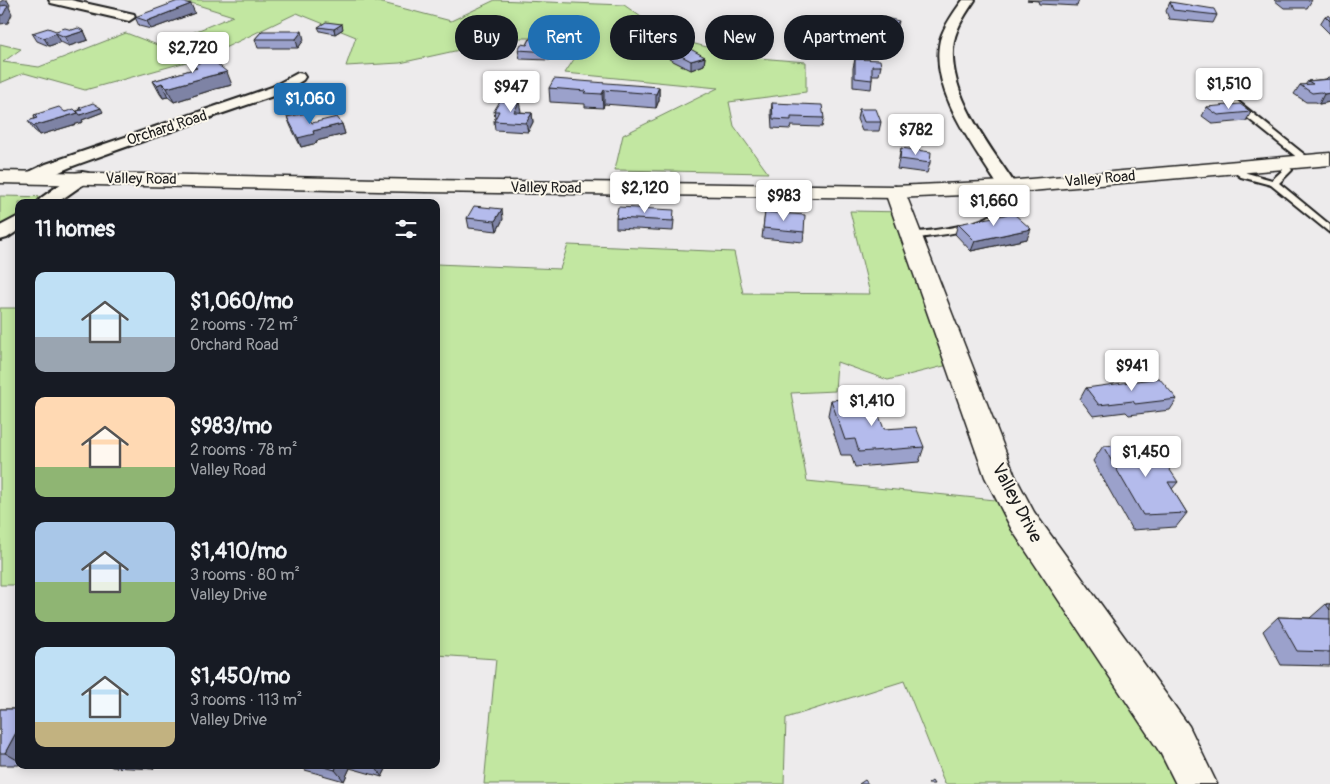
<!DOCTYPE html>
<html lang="en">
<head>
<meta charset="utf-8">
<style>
	body { margin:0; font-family:Pangolin,sans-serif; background:#20242c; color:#f1f3f6; height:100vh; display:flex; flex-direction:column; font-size:19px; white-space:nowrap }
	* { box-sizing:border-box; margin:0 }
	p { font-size:16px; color:#9ea1a6 }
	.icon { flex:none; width:28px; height:28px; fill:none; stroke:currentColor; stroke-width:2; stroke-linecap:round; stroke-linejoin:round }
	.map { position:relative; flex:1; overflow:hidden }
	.drawer { position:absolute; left:15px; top:199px; width:425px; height:570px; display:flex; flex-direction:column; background:#171b24; border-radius:10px; box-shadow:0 2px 12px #0003 }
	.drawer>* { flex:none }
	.top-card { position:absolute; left:455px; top:15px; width:475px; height:45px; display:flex; gap:10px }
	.price { position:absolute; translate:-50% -42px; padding:0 11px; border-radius:5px; background:#fff; color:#222; font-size:16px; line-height:32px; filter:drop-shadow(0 1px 2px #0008) }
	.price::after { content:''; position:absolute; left:50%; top:30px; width:15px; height:11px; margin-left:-8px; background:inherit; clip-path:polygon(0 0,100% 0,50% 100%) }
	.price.active { background:#1f6fb2; color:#fff }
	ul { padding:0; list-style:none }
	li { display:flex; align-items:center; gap:15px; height:125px; padding:0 20px }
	li span { display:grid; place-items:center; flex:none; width:140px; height:100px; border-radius:10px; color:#555 }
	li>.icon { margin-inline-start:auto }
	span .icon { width:60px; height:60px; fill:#fffc; stroke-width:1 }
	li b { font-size:21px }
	h2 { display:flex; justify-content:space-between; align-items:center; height:60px; padding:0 20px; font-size:21px }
	.pill { padding:0 18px; border-radius:22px; background:#171b24; box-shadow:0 2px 12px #0003; font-size:18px; line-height:45px }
	.pill.active { background:#1f6fb2; color:#fff }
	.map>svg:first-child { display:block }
</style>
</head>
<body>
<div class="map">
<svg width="1330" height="784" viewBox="0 0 1330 784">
	<rect width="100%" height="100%" fill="#edebec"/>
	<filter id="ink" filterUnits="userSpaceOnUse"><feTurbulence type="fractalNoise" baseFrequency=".02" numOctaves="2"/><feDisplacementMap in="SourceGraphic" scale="10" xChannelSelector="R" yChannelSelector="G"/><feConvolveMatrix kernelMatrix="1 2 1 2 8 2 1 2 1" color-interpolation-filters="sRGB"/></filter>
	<g filter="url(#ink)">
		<path fill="#c2e7a1" stroke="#6f825e" d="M188,0H376L375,1L451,21L495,0L624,5L671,38L747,57L806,62V92L729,102L734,126L768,173L615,170L623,135L718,88L565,73L588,38H514L400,63L346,66L356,37L297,13L208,56L85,90L24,73L0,83V44L21,49L3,62L39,67L126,33L160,46L233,16L185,1Z
			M0,196L56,197L48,202H19V221L0,234Z
			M850,211L907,212L956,363L888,380L837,362L835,391L791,393L807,481L1015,502L1192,784H945L904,681L786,718L784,784H484L496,659L436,655V264L560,269L568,245L734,252L743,293L870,294Z
			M0,308H19V585H0Z"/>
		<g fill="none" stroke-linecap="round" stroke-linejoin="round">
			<g stroke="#1c1c1c" stroke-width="4">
				<path id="service" d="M1214,87H1220L1310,159V163H1304L1214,91Z
					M1278,161H1284L1292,170L1279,183L1330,225V233L1271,185L1241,177L1227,167L1234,165L1247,173L1272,180L1283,170L1277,163Z
					M1008,184L1012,187C1013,192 1014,198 1012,203C1000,231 938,235 911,239L906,236L911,233C933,230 993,226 1003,203C1005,198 1004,192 1004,187Z"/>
			</g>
			<g stroke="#1c1c1c" stroke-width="4">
				<path id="minor" d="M49,0H71L134,14L135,17L129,21L51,3Z
					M963,0H975C967,12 957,26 954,41C945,92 991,147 1017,187L1014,191L1008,192L1002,191L999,187C974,147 929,90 940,40C944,26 954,12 963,0Z
					M298,73L303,74L305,77L303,80L282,93C212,117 142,141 73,166C59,171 41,184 27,181L24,177L27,173L46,164L272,87Z
					M82,172L88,173L91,177L88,181L58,202H38L41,198L76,173Z
					M19,216V230L7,238L0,240V226Z"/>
			</g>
			<g stroke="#1c1c1c" stroke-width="3">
				<path id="tertiary" d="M895,186L902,188L905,192L1015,476L1034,512L1189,726L1217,784H1176L1161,754L1012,530L985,477L885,192L888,188Z"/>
			</g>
			<g stroke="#1c1c1c" stroke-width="3">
				<path id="secondary" d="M1330,153V165L1008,193L895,198L426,192L0,183V171L426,180L895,186L1008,181Z"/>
			</g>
			<use href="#service" fill="#fbf7ec" fill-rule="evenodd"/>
			<use href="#minor" fill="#fbf7ec" fill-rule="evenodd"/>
			<use href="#tertiary" fill="#fbf7ec" fill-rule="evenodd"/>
			<use href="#secondary" fill="#fbf7ec" fill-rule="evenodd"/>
		</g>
		<path fill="#9ba1cb" stroke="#1c1c1c" d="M1027,0H1079L1077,6L1039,4L1038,1Z
			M1274,0H1312L1307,8H1284Z
			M1170,2L1217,15L1213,23L1169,19L1166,11Z
			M195,13L151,29L139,26L135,17Z
			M1325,16H1330V34L1320,24Z
			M318,27L343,29L335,34L320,31Z
			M868,29H897L878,49L862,45L863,37L868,32Z
			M72,30L84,31L88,40L69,46L61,42L49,46L37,41L32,33Z
			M262,31L304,40L298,48H258L255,39Z
			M533,33L562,43L559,50H555L550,60L520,59L518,50L527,45Z
			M670,50L705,57L704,65L691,70L669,59Z
			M855,59L881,66L879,75H872V80L871,89L853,87V68Z
			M192,65L232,85L215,89L174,102L168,97L163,98L160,94L153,81L194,69Z
			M1210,73L1234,77L1232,81L1213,82L1207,77Z
			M1328,77H1330V102L1319,104L1316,102H1306L1294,94L1300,85H1305L1308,81L1326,79Z
			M659,87V100L656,108L604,104L603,108L585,107V104L550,102L549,88Z
			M519,102L520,112L532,113L533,122L528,132L495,130L494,121L495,118L494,111Z
			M772,103L824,118L822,127L791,126L790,129L772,128L771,112Z
			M1207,107L1251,112L1246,121L1213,124L1202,116Z
			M79,108L103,112L82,120L83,122L40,135L34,130L28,121L35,119L34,115L65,112L77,111L80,110Z
			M859,109L881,122L879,131H862L857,119Z
			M287,117L312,123L342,124L345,134L316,141L317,143L301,147L291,127Z
			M901,148L930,163L927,173L897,169Z
			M765,212L804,232L803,242L762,238Z
			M467,218L503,219L497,231L469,228Z
			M616,218L674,220L673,231L616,228Z
			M958,224L1027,239L971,251L955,234Z
			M1086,388L1177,399L1170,410L1129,415L1126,412L1093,416L1080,399Z
			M831,400L884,429L924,447L919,462L855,467L851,455H841L828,415Z
			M1103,446L1178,482L1172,489L1187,513L1176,527L1132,530L1093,461Z
			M1326,604H1330V666L1281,665L1263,631L1278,617L1310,618Z
			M0,709H19V765H0Z
			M109,765H155L153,769L112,767Z
			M301,765H388L382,777L350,768L344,781L305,770Z"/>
		<path fill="#7e83a5" stroke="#1c1c1c" d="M3,0H7L10,5L9,7L12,14L8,23L0,24V2Z
			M191,4L195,13L151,29L147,21Z
			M899,21L897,29L878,49L880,40Z
			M342,24L343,29L335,34L334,29Z
			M84,31L88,40L69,46L65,37Z
			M302,31L304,40L298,48L296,39Z
			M56,33L61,42L49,46L44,38Z
			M562,34V43L559,50L558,41Z
			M554,41L555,50L550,60L549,52Z
			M705,57L704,65L691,70V61Z
			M227,72L232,85L215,89L174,102L167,88L210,76Z
			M162,83L168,97L163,98L157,85Z
			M659,87V100L656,108V94Z
			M604,90V104L603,108L602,94Z
			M1330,93V102L1319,104L1324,94Z
			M519,102L521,111L515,121L514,112Z
			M101,108L103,112L82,120L83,122L40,135L34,126L78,113Z
			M532,113L533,122L528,132L526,123Z
			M342,124L345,134L316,141L317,143L301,147L298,138L313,131Z
			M502,209L503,219L497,231L495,221Z
			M1031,229L1027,239L971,251L975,241Z
			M19,727V761L5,753Z
			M147,765H155L153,769Z
			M337,765H348L350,768L344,781L335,770Z
			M374,765H388L382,777Z"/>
		<path fill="#b4bbec" stroke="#1c1c1c" d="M178,1L191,4L147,21L135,17Z
			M1170,2L1214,9L1217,15L1173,10Z
			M8,5L3,15H0V6Z
			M1325,16H1330V21Z
			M881,17L899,21L880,40L863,37L870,30L868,29Z
			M326,22L342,24L334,29L318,27Z
			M48,28L56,31L65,28L72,30L78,28L84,31L65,37L56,33L44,38L32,33Z
			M262,31H302L296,39H255Z
			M533,33L562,34L558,41H554L549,52L518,50L521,44L527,45Z
			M683,45L705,57L691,61L670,50Z
			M211,59L227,72L210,76L167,88L162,83L157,85L153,81L197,68L192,65Z
			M855,59L880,60L881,66H872V80L855,78Z
			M1228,72L1234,77L1215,78L1210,73Z
			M554,79L659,87L656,94L604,90L602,94L584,93L586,91L549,88Z
			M1330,79V93L1324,94L1321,92L1312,93L1300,85L1313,84L1308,81Z
			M500,101L519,102L514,112L532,113L526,123L494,121L499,111H494Z
			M93,103L101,108L80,115L77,111L82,110L79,108Z
			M772,103L822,105L824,118L791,117V120L773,119Z
			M1240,104L1251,112L1218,115L1207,107Z
			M59,107L65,112L74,109L78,113L34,126L28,121L37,118L34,115Z
			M859,109H876L881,122H864Z
			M306,113L312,123L337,117L342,124L313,131L314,134L298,138L287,117Z
			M901,148L931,152L930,163L900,159Z
			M474,206L502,209L495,221L467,218Z
			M618,207L674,210L673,221L616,218Z
			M765,212L805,215L804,232L763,228Z
			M1013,213L1031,229L975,241L958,224Z
			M1159,378L1177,399L1135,404L1133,401L1099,405L1086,388Z
			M872,397L884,429L916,427L924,447L859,452L855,439L845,440L831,400Z
			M1152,443L1178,482H1168L1187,513L1143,515L1103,446Z
			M1326,604H1330V610Z
			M1278,617L1330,619V652L1297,651Z
			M0,709H19V727L5,753H0Z
			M318,765H337L335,770Z
			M865,780L868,784H859Z
			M932,781L934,784H928Z"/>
	</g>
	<g text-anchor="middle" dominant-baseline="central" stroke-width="4" stroke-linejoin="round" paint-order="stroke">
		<g font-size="15" fill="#1c1c1c" stroke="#fbf7ec">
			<text transform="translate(167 128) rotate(-18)">Orchard Road</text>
			<text transform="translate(141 179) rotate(1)">Valley Road</text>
			<text transform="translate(1100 179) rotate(-5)">Valley Road</text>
			<text transform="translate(546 188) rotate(1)">Valley Road</text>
		</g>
		<g font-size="18" fill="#1c1c1c" stroke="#fbf7ec">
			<text transform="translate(1017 503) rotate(62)">Valley Drive</text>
		</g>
	</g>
</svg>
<b class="price" style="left:193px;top:74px">$2,720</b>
<b class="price" style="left:1229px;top:110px">$1,510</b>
<b class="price" style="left:511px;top:113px">$947</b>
<b class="price active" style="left:310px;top:125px">$1,060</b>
<b class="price" style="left:916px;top:156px">$782</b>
<b class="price" style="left:645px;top:214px">$2,120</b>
<b class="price" style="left:784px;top:222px">$983</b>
<b class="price" style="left:994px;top:227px">$1,660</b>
<b class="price" style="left:1132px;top:392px">$941</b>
<b class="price" style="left:872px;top:427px">$1,410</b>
<b class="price" style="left:1146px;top:478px">$1,450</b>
<div class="top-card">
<a class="pill">Buy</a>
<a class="pill active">Rent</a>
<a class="pill">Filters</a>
<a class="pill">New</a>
<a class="pill">Apartment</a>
</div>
<section class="drawer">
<h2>11 homes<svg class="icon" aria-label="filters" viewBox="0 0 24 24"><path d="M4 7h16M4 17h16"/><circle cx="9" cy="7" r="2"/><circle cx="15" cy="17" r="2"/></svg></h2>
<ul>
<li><span style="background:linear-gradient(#bfe0f5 65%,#9aa5b1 0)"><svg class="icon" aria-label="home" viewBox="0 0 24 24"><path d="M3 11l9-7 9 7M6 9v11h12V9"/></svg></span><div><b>$1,060/mo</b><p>2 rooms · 72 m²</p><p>Orchard Road</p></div></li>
<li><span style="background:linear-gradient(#ffd9b3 70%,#8fb573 0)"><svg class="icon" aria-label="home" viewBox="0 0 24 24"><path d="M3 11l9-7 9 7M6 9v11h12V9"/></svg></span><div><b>$983/mo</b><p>2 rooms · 78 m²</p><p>Valley Road</p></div></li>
<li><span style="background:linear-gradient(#a9c7e8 60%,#8fb573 0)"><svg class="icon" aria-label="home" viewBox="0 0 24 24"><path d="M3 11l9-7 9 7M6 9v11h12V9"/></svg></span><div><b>$1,410/mo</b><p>3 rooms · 80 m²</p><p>Valley Drive</p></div></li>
<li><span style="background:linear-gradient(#bfe0f5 75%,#c2b280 0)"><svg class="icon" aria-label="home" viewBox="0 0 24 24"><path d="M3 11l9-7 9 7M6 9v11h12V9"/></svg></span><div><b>$1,450/mo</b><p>3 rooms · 113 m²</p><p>Valley Drive</p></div></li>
</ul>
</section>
</div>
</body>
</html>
